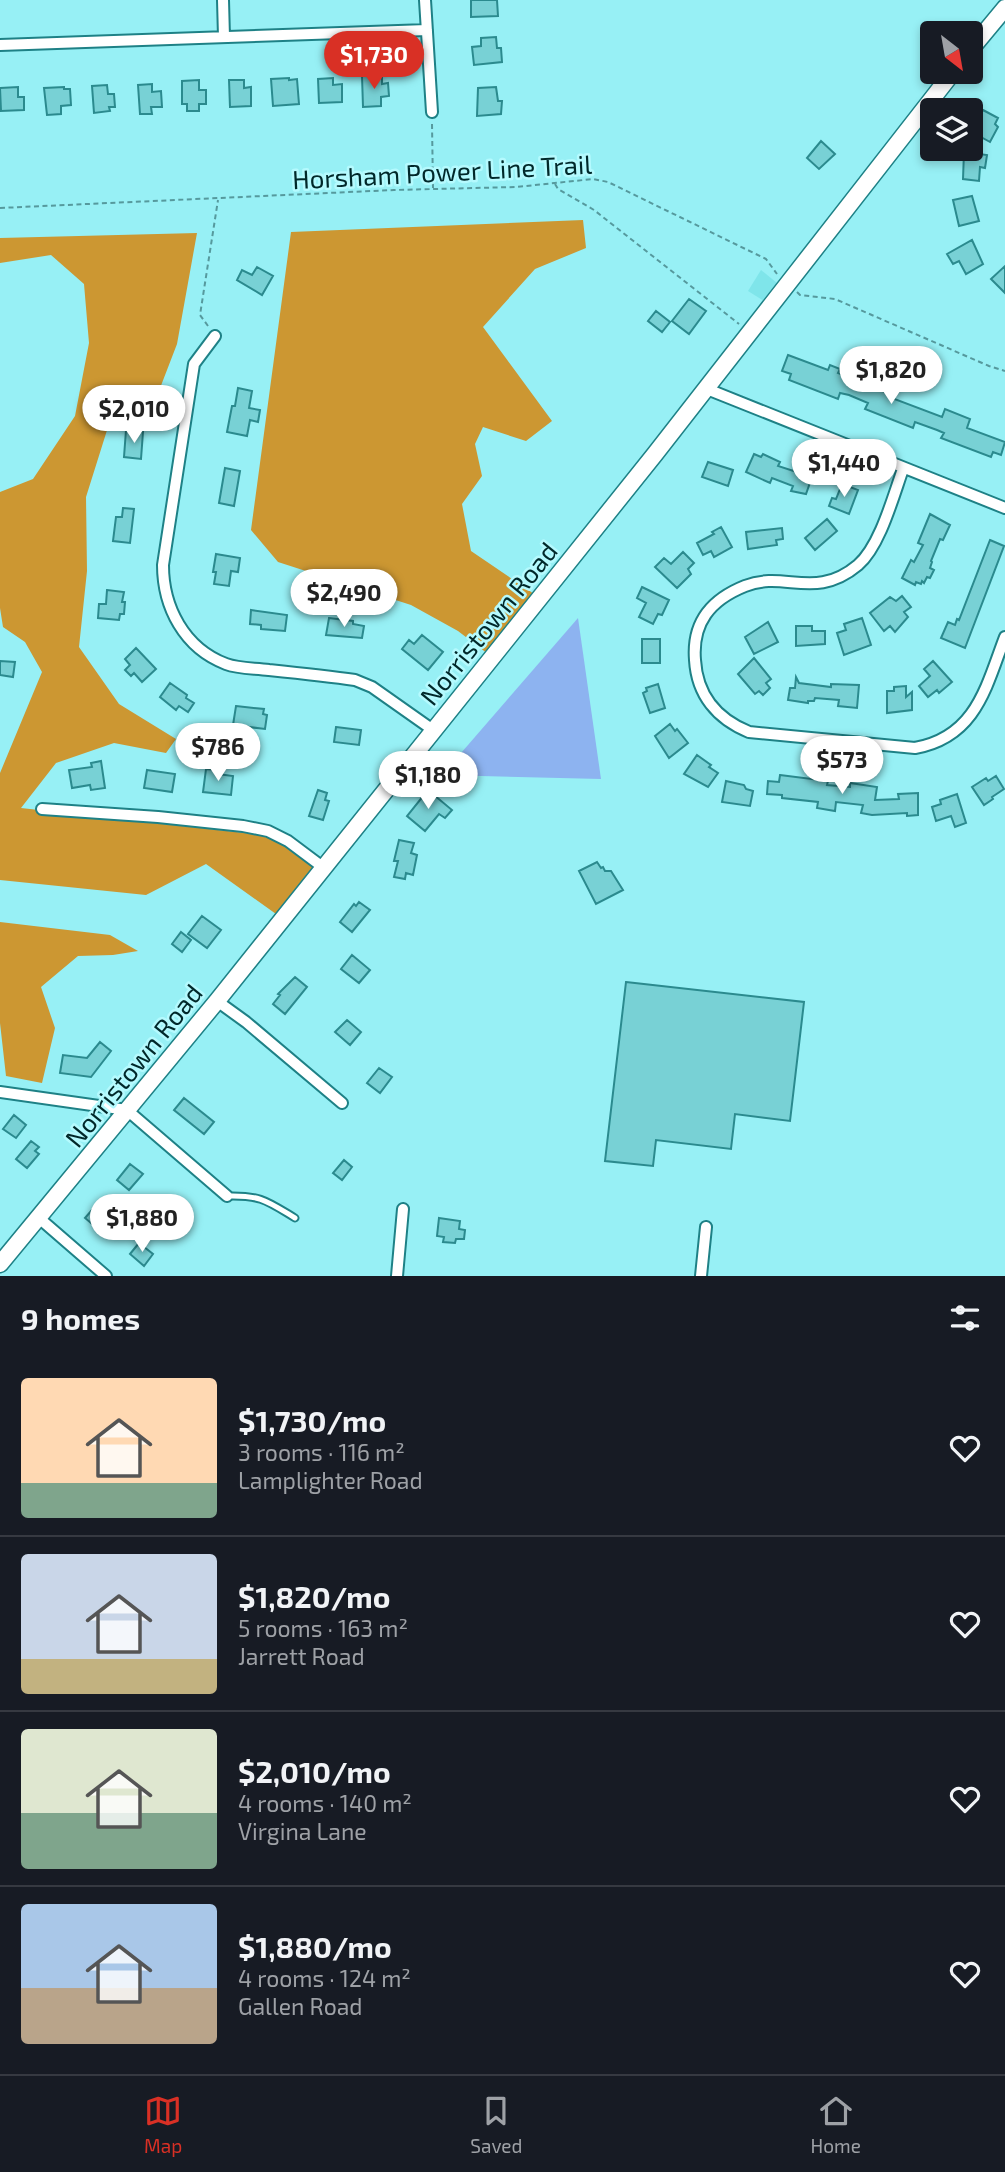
<!DOCTYPE html>
<html lang="en">
<head>
<meta charset="utf-8">
<style>
	body { margin:0; font-family:"Exo 2",sans-serif; background:#20242c; color:#f1f3f6; height:100vh; display:flex; flex-direction:column; font-size:26px; white-space:nowrap }
	* { box-sizing:border-box; margin:0 }
	p { font-size:23px; color:#9ea1a6 }
	.icon { flex:none; width:38px; height:38px; fill:none; stroke:currentColor; stroke-width:2; stroke-linecap:round; stroke-linejoin:round }
	.map { position:relative; height:1276px; overflow:hidden }
	.side { display:flex; flex-direction:column; background:#171b24; flex:1 }
	.side>* { flex:none }
	.needle { width:46px; rotate:149deg }
	.tools { position:absolute; left:920px; top:21px; display:grid; gap:14px }
	.tools a { display:grid; place-items:center; width:63px; height:63px; border-radius:7px; background:#171b24; box-shadow:0 4px 10px #0003; font-size:35px }
	.price { position:absolute; translate:-50% -60px; padding:0 16px; border-radius:24px; background:#fff; color:#222; font-size:23px; line-height:46px; filter:drop-shadow(0 2px 4px #0008) }
	.price::after { content:''; position:absolute; left:50%; top:42px; width:21px; height:16px; margin-left:-10px; background:inherit; clip-path:polygon(0 0,100% 0,50% 100%) }
	.price.active { background:#d93025; color:#fff }
	ul { padding:0; list-style:none }
	li { display:flex; align-items:center; gap:21px; height:175px; padding:0 21px }
	li+li { border-top:2px solid #363941 }
	li span { display:grid; place-items:center; flex:none; width:196px; height:140px; border-radius:7px; color:#555 }
	li>.icon { margin-inline-start:auto }
	span .icon { width:84px; height:84px; fill:#fffc; stroke-width:1 }
	li b { font-size:30px }
	h2 { display:flex; justify-content:space-between; align-items:center; height:84px; padding:0 21px; font-size:30px }
	.menu { display:flex; justify-content:space-around; align-items:center; height:98px; border-top:2px solid #363941; background:#171b24; font-size:19px; color:#9ea1a6 }
	.menu a { display:grid; justify-items:center; gap:4px }
	.menu .active { color:#d93025 }
	.map>svg:first-child { display:block }
</style>
</head>
<body>
<div class="map">
<svg width="1005" height="1276" viewBox="0 0 1005 1276">
	<rect width="100%" height="100%" fill="#97f0f5"/>
	<path fill="#7fe5ea" d="M761,270L777,283L764,301L748,291Z"/>
	<path fill="#cc9732" d="M583,220L586,248L535,269L483,327L552,421L526,441L483,427L475,444L482,476L462,504L471,551L540,598L492,657L458,631L411,605L278,562L251,530L291,232Z
		M197,233L177,344L157,396L114,408L86,497L87,571L79,647L119,704L176,739L166,753L114,743L56,763L21,808L280,837L321,873L283,919L206,864L146,895L0,880V773L42,672L25,642L3,627L0,608V492L33,479L75,416L89,343L84,284L51,255L0,263V238Z
		M0,922L110,935L138,951L113,955L78,956L41,987L55,1028L42,1083L6,1076L0,1023Z"/>
	<path fill="#8db3f0" d="M578,618L601,779L442,775Z"/>
	<path fill="#78d1d5" stroke="#2b8a8e" stroke-width="2" d="M471,0H497L498,16L471,17Z
		M496,37L497,48H501L502,62L474,65L472,47L481,46V38Z
		M382,75V84L388,83L389,96L381,97V106L363,107L362,76Z
		M289,78V80L297,79L299,104L273,106L271,79Z
		M333,78V85L342,84V102L319,103L318,79Z
		M199,80V90H206V104H199V111H187V104H182V81Z
		M229,80H244V88L251,87V106L230,107Z
		M152,84V92L161,91L162,107H151L152,114H140L138,85Z
		M107,85L108,94H114L115,107H109L110,111L94,113L92,86Z
		M18,87V97H24V110L1,111L0,88Z
		M64,87V89H70L71,105L61,106V114L47,115L44,88Z
		M496,87L498,101H502L501,114L477,116L478,88Z
		M983,110L998,118L995,124L998,127L990,142L972,132Z
		M821,141L835,154L819,169L807,158Z
		M964,152L987,155L985,168L980,167L979,181L963,179Z
		M972,196L979,221L959,226L953,200Z
		M972,240L983,264L966,274L959,261L953,264L947,254Z
		M1005,266V293L991,279Z
		M257,267L273,276L262,295L237,280L242,270L252,275Z
		M689,299L706,311L689,334L672,321Z
		M656,311L670,322L662,332L648,321Z
		M788,355L828,370L830,365L840,369L838,373L890,394L889,397L942,417L945,409L970,419L967,428L1005,442L1001,455L993,452L991,457L941,438L944,433L937,430L915,422L913,428L865,409L868,403L849,395L840,393L838,399L789,380L791,374L782,371Z
		M238,388L252,391L249,408L260,410L258,422L250,420L247,436L227,432L232,406H235Z
		M126,430L143,432L141,459L124,457Z
		M754,454L761,457L763,454L780,462L778,466L812,477L806,494L791,491L793,486L772,478L770,483L746,472Z
		M708,462L733,470L728,486L702,477Z
		M225,468L240,471L234,506L219,503Z
		M842,484L858,490L849,514L829,506L832,498L836,499Z
		M123,508L134,509L130,543L113,541L116,517H122Z
		M930,514L950,525L943,540L940,539L931,561L932,562L930,568L934,570L930,578L927,577L924,583L922,581L921,584L916,582L915,585L902,578L911,560L914,562L923,545L918,543Z
		M827,519L837,531L815,550L805,538Z
		M721,527L732,547L714,557L711,551L703,555L697,543L714,534L712,532Z
		M782,528L783,539L776,540L777,545L748,549L746,532Z
		M990,540L1004,546L965,648L941,638L948,622L955,625L957,619L959,620Z
		M683,552L694,563L688,569L691,574L677,588L655,567L664,558L671,564Z
		M216,554L240,558L238,572L231,571L229,586L214,584L216,572H213Z
		M642,587L669,600L662,615L658,614L653,624L639,617L646,603L637,598Z
		M107,590L124,592L122,602H125L124,614H120L119,620L98,618L99,604H106Z
		M902,596L911,607L904,612L908,617L895,632L890,626L884,631L870,613L890,597L896,601Z
		M251,610L287,615L285,631L261,629V625L250,624Z
		M329,618L353,621V624L364,626L362,638L326,635Z
		M862,618L871,645L844,655L837,633L846,630L844,624Z
		M768,622L778,642L754,654L745,637Z
		M796,626H812V631H825V644L796,646Z
		M422,635L443,652L428,670L402,649L409,640L414,644Z
		M642,639H660V663H642Z
		M136,648L156,669L142,682L134,673L131,676L125,670L130,665L125,659Z
		M754,658L771,679L766,683L770,688L763,695L759,691L755,694L738,674Z
		M0,661L15,662L13,677L0,675Z
		M933,661L952,682L939,693L937,690L928,697L919,686L930,676L924,669Z
		M796,677L799,683L831,687V684L859,685L857,708L838,706L839,700L815,698L814,701H808V703L788,700L790,688H795Z
		M170,683L187,695L186,698L194,703L188,712L179,706L176,710L160,697Z
		M658,684L665,708L650,713L643,693L647,691L646,688Z
		M906,686V697L912,692V710L887,713V691H894V687Z
		M236,706L264,709L263,714L267,715L265,729L233,725Z
		M670,724L675,731L677,729L688,743L669,758L655,736Z
		M336,727L361,730L359,745L334,742Z
		M697,755L711,765L709,767L718,773L708,787L684,774Z
		M101,761L105,788L91,790L90,785L72,788L69,770L92,767L91,763Z
		M206,769L218,770V774L233,776L231,795L203,792Z
		M147,770L175,774L172,792L144,788Z
		M780,775L828,781L827,785L850,787V783L877,787L875,800L899,799L898,794L918,793V815L907,816V813L872,815L861,813L863,805L836,802L835,811L817,808L818,802L782,798V795L767,794L768,781L779,782Z
		M996,776L1004,789L992,797L993,799L984,805L972,787L986,778L988,781Z
		M726,781L744,785L746,789L753,791L750,806L722,802Z
		M318,790L327,793L325,800L329,801L323,820L309,816Z
		M428,790L452,810L445,818L439,814L425,831L407,816Z
		M957,794L966,823L955,827L951,816L936,821L932,807L941,804L940,800Z
		M399,840L414,843L411,853L417,855L413,875L406,873L405,879L394,877L398,861H394Z
		M597,862L601,868L603,867L605,871H611L623,890L596,904L579,871Z
		M359,902L370,910L352,932L340,922L354,904L356,906Z
		M202,916L221,930L207,948L188,934Z
		M181,932L191,940L182,952L172,944Z
		M352,955L370,970L359,983L341,969Z
		M295,977L307,987L285,1014L273,1004L280,995L278,994Z
		M626,982L804,1002L790,1121L735,1114L731,1149L656,1140L653,1166L605,1161Z
		M347,1020L361,1032L350,1045L335,1032Z
		M100,1042L111,1051L91,1077L60,1073L63,1055L87,1058Z
		M379,1068L392,1077L380,1093L367,1083Z
		M184,1098L214,1122L204,1134L174,1110Z
		M14,1115L26,1125L16,1138L3,1129Z
		M31,1141L39,1147L35,1151L39,1154L27,1168L16,1159Z
		M344,1160L352,1167L342,1180L333,1173Z
		M130,1164L143,1174L129,1190L117,1180Z
		M99,1202L104,1207L107,1203L116,1211L112,1215L114,1216L106,1226L102,1222L97,1228L85,1218Z
		M439,1218L460,1221L459,1229L465,1230L464,1239H456L455,1243L443,1242L444,1237L437,1236Z
		M139,1243L153,1254L144,1266L130,1254Z"/>
	<g fill="none" stroke-linecap="round" stroke-linejoin="round">
		<g stroke="#1e8186" stroke-width="9">
			<path id="lane" d="M227,1196C261,1195 267,1201 295,1218"/>
		</g>
		<g stroke="#1e8186" stroke-width="14">
			<path id="street" d="M223,0L224,37
				M425,0L432,112
				M0,45L427,30
				M215,336L194,364L163,565C163,607 184,648 226,664C239,669 255,668 269,670C298,673 327,676 355,680L372,687L433,730
				M707,389L1005,508
				M903,469C893,497 880,546 858,565C815,601 785,570 745,586C710,600 692,623 695,660C697,695 717,719 749,732L915,748C976,737 986,687 1005,637
				M42,809L158,817L243,826L268,831L288,841L324,868
				M217,1001L246,1022L342,1103
				M0,1092L127,1110L227,1196
				M39,1218L106,1276
				M397,1276L403,1209
				M701,1276L706,1227"/>
		</g>
		<g stroke="#1e8186" stroke-width="19">
			<path id="secondary" d="M971,49L1005,8
				M0,1264L217,1001L655,454L953,72"/>
		</g>
		<path stroke="#56999d" stroke-width="2" stroke-dasharray="5 3.5" stroke-linecap="butt" d="M432,124L433,188
			M555,184L558,189L594,210L739,324
			M0,208L394,190L516,187L593,179L608,182L766,259L777,274
			M797,292L800,295L835,299L989,366L1005,371
			M208,326L200,315L218,200"/>
		<use href="#lane" stroke="#fff" stroke-width="5"/>
		<use href="#street" stroke="#fff" stroke-width="10"/>
		<use href="#secondary" stroke="#fff" stroke-width="16"/>
	</g>
	<g text-anchor="middle" dominant-baseline="central" stroke-width="5" stroke-linejoin="round" paint-order="stroke">
		<g font-size="26" fill="#00282a" stroke="#b5fafe">
			<text transform="translate(442 171) rotate(-3)">Horsham Power Line Trail</text>
			<text transform="translate(488 623) rotate(-51)">Norristown Road</text>
			<text transform="translate(133 1065) rotate(-51)">Norristown Road</text>
		</g>
	</g>
</svg>
<div class="tools">
<a><svg class="needle" viewBox="-14 -14 28 28"><path d="M0-13l5 13h-10z" fill="#e53935"/><path d="M0 13l5-13h-10z" fill="#9ea1a6"/></svg></a>
<a><svg class="icon" aria-label="layers" viewBox="0 0 24 24"><path d="M12 4l9 5-9 5-9-5zM3 14l9 5 9-5"/></svg></a>
</div>
<b class="price active" style="left:374px;top:91px">$1,730</b>
<b class="price" style="left:891px;top:406px">$1,820</b>
<b class="price" style="left:134px;top:445px">$2,010</b>
<b class="price" style="left:844px;top:499px">$1,440</b>
<b class="price" style="left:344px;top:629px">$2,490</b>
<b class="price" style="left:218px;top:783px">$786</b>
<b class="price" style="left:842px;top:796px">$573</b>
<b class="price" style="left:428px;top:811px">$1,180</b>
<b class="price" style="left:142px;top:1254px">$1,880</b>
</div>
<section class="side">
<h2>9 homes<svg class="icon" aria-label="filters" viewBox="0 0 24 24"><path d="M4 7h16M4 17h16"/><circle cx="9" cy="7" r="2"/><circle cx="15" cy="17" r="2"/></svg></h2>
<ul>
<li><span style="background:linear-gradient(#ffd9b3 75%,#7fa58c 0)"><svg class="icon" aria-label="home" viewBox="0 0 24 24"><path d="M3 11l9-7 9 7M6 9v11h12V9"/></svg></span><div><b>$1,730/mo</b><p>3 rooms · 116 m²</p><p>Lamplighter Road</p></div><svg class="icon" aria-label="heart" viewBox="0 0 24 24"><path d="M12 20l-8-8c-3-5 5-10 8-4 3-6 11-1 8 4z"/></svg></li>
<li><span style="background:linear-gradient(#c9d6e8 75%,#c2b280 0)"><svg class="icon" aria-label="home" viewBox="0 0 24 24"><path d="M3 11l9-7 9 7M6 9v11h12V9"/></svg></span><div><b>$1,820/mo</b><p>5 rooms · 163 m²</p><p>Jarrett Road</p></div><svg class="icon" aria-label="heart" viewBox="0 0 24 24"><path d="M12 20l-8-8c-3-5 5-10 8-4 3-6 11-1 8 4z"/></svg></li>
<li><span style="background:linear-gradient(#dfe7d0 60%,#7fa58c 0)"><svg class="icon" aria-label="home" viewBox="0 0 24 24"><path d="M3 11l9-7 9 7M6 9v11h12V9"/></svg></span><div><b>$2,010/mo</b><p>4 rooms · 140 m²</p><p>Virgina Lane</p></div><svg class="icon" aria-label="heart" viewBox="0 0 24 24"><path d="M12 20l-8-8c-3-5 5-10 8-4 3-6 11-1 8 4z"/></svg></li>
<li><span style="background:linear-gradient(#a9c7e8 60%,#b9a48a 0)"><svg class="icon" aria-label="home" viewBox="0 0 24 24"><path d="M3 11l9-7 9 7M6 9v11h12V9"/></svg></span><div><b>$1,880/mo</b><p>4 rooms · 124 m²</p><p>Gallen Road</p></div><svg class="icon" aria-label="heart" viewBox="0 0 24 24"><path d="M12 20l-8-8c-3-5 5-10 8-4 3-6 11-1 8 4z"/></svg></li>
</ul>
</section>
<nav class="menu">
<a class="active"><svg class="icon" aria-label="map" viewBox="0 0 24 24"><path d="M3 6l6-2 6 2 6-2v14l-6 2-6-2-6 2zM9 4v14M15 6v14"/></svg>Map</a>
<a><svg class="icon" aria-label="saved" viewBox="0 0 24 24"><path d="M7 4h10v16l-5-4-5 4z"/></svg>Saved</a>
<a><svg class="icon" aria-label="home" viewBox="0 0 24 24"><path d="M3 11l9-7 9 7M6 9v11h12V9"/></svg>Home</a>
</nav>
</body>
</html>
